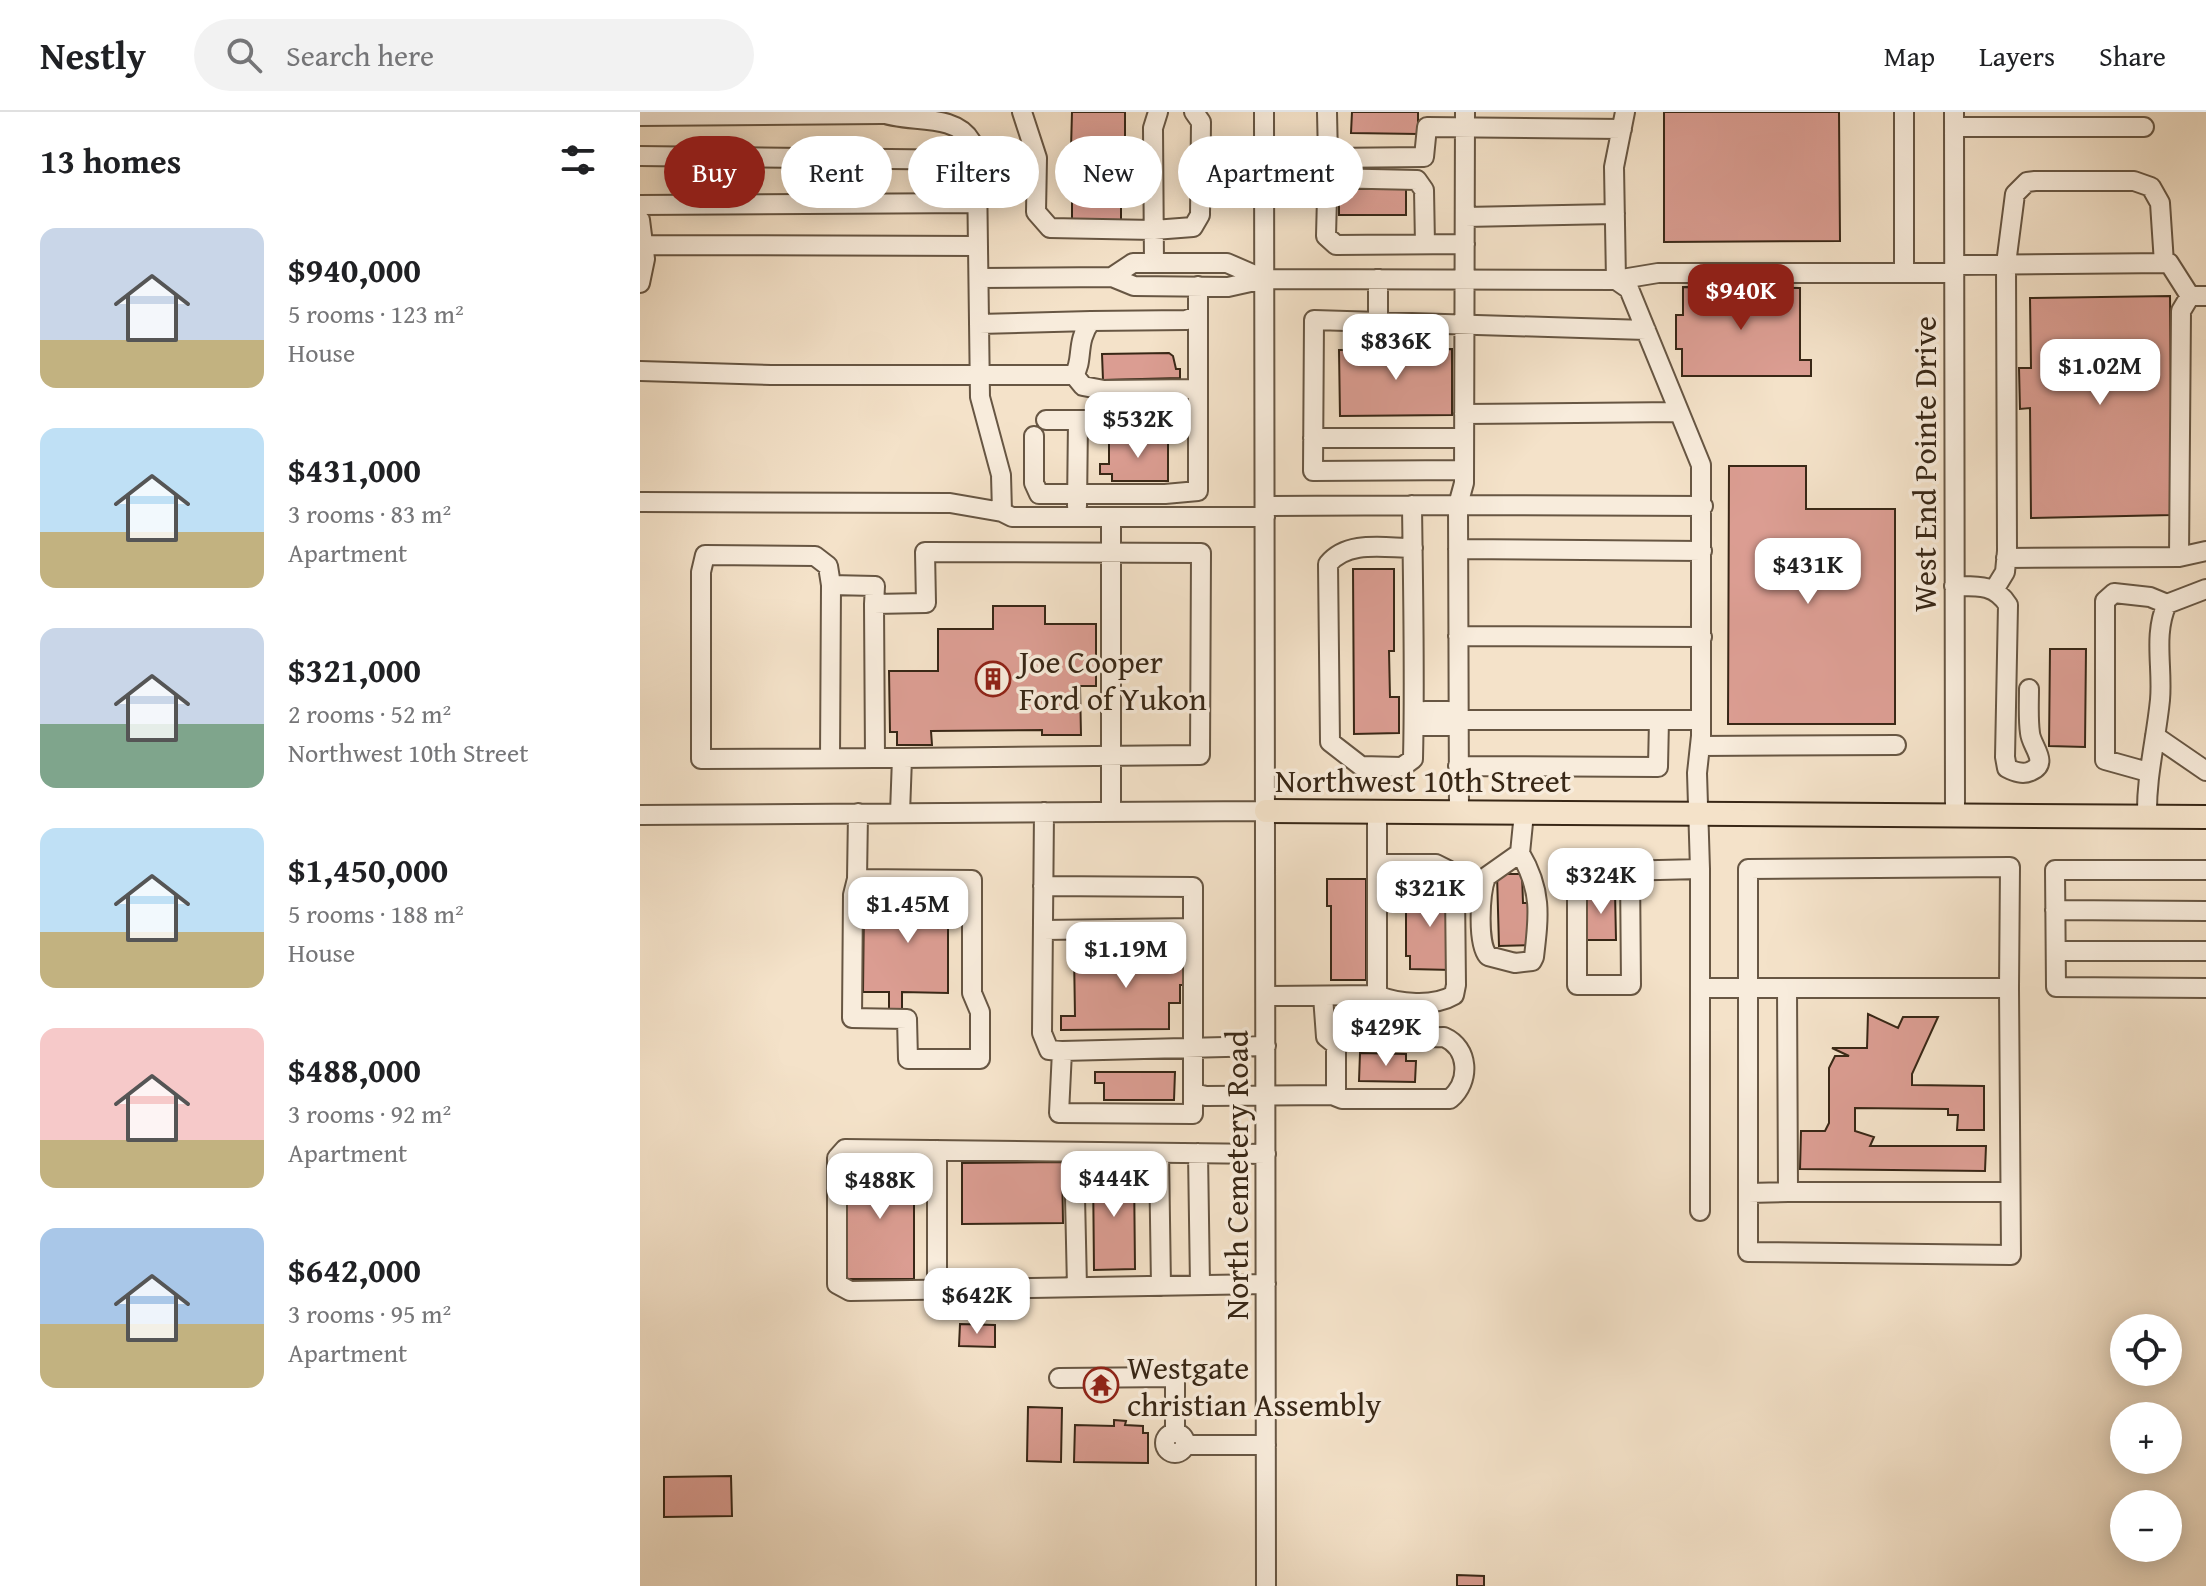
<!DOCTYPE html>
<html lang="en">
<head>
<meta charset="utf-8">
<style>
	body { margin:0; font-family:"Gentium Book Plus",serif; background:#f2f2f2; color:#202124; height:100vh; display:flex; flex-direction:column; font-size:30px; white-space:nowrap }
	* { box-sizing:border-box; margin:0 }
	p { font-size:26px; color:#757577 }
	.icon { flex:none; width:44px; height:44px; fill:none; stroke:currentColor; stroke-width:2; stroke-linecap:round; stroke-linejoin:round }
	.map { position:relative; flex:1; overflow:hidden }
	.sheet { display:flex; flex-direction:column; background:#fff; width:640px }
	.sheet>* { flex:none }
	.hud { position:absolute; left:24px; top:24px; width:760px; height:72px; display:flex; gap:16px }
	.controls { position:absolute; left:1470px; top:1202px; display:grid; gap:16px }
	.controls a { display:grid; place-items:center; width:72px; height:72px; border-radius:50%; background:#fff; box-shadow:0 4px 20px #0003; font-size:40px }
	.price { position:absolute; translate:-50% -68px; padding:0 18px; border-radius:16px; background:#fff; color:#222; font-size:26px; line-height:52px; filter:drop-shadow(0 2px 4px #0008) }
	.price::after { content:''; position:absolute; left:50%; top:48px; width:24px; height:18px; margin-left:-12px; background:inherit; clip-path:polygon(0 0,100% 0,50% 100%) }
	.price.active { background:#8f2418; color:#fff }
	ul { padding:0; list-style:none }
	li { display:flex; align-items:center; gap:24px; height:200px; padding:0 40px }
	li span { display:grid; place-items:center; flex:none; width:224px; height:160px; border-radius:16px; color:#555 }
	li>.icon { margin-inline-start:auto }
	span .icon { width:96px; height:96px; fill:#fffc; stroke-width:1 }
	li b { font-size:34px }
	h2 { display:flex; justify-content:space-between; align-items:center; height:96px; padding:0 40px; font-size:34px }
	.tag { padding:0 28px; border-radius:36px; background:#fff; box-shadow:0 4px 20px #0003; font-size:28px; line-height:72px }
	.tag.active { background:#8f2418; color:#fff }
	header { display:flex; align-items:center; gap:48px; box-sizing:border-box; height:112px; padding:0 40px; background:#fff; border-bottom:2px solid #e0e0e0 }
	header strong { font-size:38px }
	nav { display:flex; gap:44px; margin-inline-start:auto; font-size:28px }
	.search { width:560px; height:72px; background:#f2f2f2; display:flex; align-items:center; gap:20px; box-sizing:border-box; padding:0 28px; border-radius:44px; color:#757577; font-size:30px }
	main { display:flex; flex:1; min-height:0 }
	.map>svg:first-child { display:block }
</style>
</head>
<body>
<header>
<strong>Nestly</strong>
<div class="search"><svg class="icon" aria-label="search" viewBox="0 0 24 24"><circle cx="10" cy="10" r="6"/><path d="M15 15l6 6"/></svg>Search here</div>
<nav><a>Map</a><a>Layers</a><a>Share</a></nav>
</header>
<main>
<section class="sheet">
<h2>13 homes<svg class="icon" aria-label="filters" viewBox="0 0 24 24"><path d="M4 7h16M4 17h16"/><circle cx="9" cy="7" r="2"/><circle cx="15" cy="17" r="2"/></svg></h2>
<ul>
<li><span style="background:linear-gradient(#c9d6e8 70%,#c2b280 0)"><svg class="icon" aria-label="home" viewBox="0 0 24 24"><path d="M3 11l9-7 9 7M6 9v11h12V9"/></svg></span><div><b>$940,000</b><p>5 rooms · 123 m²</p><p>House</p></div></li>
<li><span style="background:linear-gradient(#bfe0f5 65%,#c2b280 0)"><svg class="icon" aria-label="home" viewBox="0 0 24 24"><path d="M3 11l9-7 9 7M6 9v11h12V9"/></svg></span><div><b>$431,000</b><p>3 rooms · 83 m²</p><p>Apartment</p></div></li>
<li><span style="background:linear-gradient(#c9d6e8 60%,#7fa58c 0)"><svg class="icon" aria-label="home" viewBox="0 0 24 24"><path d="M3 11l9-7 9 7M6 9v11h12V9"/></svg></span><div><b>$321,000</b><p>2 rooms · 52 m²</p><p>Northwest 10th Street</p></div></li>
<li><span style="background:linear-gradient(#bfe0f5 65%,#c2b280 0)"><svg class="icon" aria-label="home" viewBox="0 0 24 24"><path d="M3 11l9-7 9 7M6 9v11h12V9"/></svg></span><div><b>$1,450,000</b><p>5 rooms · 188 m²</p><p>House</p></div></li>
<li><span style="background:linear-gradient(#f6c9c9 70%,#c2b280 0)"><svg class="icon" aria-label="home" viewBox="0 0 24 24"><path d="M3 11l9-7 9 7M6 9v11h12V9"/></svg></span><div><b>$488,000</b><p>3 rooms · 92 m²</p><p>Apartment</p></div></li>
<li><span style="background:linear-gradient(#a9c7e8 60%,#c2b280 0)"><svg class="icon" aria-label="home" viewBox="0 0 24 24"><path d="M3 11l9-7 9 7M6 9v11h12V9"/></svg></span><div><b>$642,000</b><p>3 rooms · 95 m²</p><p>Apartment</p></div></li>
</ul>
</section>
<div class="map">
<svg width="1566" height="1474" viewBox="0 0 1566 1474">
	<rect width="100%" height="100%" fill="#f4e2c9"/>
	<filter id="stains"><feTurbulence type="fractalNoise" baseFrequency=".0025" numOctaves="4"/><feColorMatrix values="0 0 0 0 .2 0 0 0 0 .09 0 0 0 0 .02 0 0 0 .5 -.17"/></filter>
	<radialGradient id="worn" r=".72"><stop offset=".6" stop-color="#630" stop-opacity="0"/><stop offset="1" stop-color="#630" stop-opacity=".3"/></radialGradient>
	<path fill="#db9d92" stroke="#382716" stroke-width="2" d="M432,0H485V37H431Z
		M712,0H778V22L711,21Z
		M1024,0H1199L1200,129L1024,130Z
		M432,54H481V109L432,108Z
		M699,77H766V103H699Z
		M1043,175L1160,176V248H1171V264H1042V237H1036V203H1043Z
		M1530,184L1532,403L1391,406L1390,296L1380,297L1379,256H1391L1390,186Z
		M812,237V303L700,304L699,238Z
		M529,241L533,244L536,257H540V266L463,268L462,242Z
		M485,324H528V369H472V362H460V352H469V331H485Z
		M1089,354H1166V397H1255V612H1088Z
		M713,457H754V539H749L750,585H759V621L714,622Z
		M353,494H405V512H456V574H440L441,623H402V618L291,619L292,633H257V620H250L249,559H298V517H353Z
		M1410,537H1446L1445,635L1409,634Z
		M857,762H882L883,791H889L890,833L859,834Z
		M687,767H726V868H691V794H687Z
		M766,778H813L812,858L770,857V844H766Z
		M975,779L976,828H946V780Z
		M224,785L323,786V813H308V881L262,880V898H249V880H223Z
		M502,837H544V873H540V891H529V917L421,918V904H435L434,841H502Z
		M1228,902L1258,916L1263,905H1298L1272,962V973L1344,974V1018H1317L1318,1003H1308V997L1215,996V1019L1234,1025L1230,1034H1346L1345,1059L1160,1057L1161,1019H1185L1189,1011V956L1195,944H1209L1192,936H1227Z
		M720,941L766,942V949H776L775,970L719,969Z
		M455,960H535L534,988H464V971H455Z
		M207,1050H274V1167H206Z
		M422,1050L423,1111L322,1112V1051Z
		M453,1057H494L495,1157L454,1158Z
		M320,1212L355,1213V1235L319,1234Z
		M388,1295L422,1296L421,1350L387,1349Z
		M474,1308L486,1309L485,1313L503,1314V1321H508V1351L434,1350L435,1313L474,1314Z
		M91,1364L92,1404L24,1405V1365Z
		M817,1463L844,1464V1474H817Z"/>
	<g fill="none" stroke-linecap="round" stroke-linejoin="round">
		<g stroke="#675643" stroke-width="22">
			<path id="minor" d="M239,0C268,12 314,0 331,29C336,37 336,50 337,60L340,285L361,363L362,400L372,405H625
				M382,0L397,46L396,100L410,116L514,118L553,115L560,103L561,10L554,0
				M624,0L626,1474
				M687,0L688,46L784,45L787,15L982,17
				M1264,0V161
				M1314,0L1315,704
				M0,4L241,2
				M1314,15H1504
				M0,44L335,48
				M688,46L686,124L696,133L825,132
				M687,66L777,68L784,78L785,132
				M0,93L338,91
				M825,105L975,102
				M0,108L5,147L0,171
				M4,133L338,134
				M514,151L513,16L518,0
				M1314,153L1529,151L1550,184H1566
				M472,165L493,151H587L624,167
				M339,166L472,165L494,174L588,175L624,167L976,168L974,55L985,0
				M976,168L989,177L1061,353V624L1057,661L1060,757L937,760V873H991L990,758
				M976,168L1018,161H1314
				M738,210V167
				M339,212L451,209
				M0,259L131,263H434
				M434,263C444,248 435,230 451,209L546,208L557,204
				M434,263L443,274L464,278L556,277
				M824,302L1039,300
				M406,308H557
				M394,324V371L399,382H525L558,379V174
				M673,326H824
				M824,358L673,359L674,208L1006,218
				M0,390L310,391L362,400
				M772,393C773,478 775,562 773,647L762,655L721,654L690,630L688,452C708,428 744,436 773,436
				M437,394L438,309
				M625,394L818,393L824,371L825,0
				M471,405V700
				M818,437L1062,439
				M1539,445L1541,199L1550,184
				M1366,446L1539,445L1566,439
				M1314,474C1337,474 1355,472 1368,493L1365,645L1367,656C1375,660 1383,663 1391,659C1410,651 1391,634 1390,621C1388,607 1389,591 1389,577
				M1354,478L1365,460L1367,439L1366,152L1375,82L1387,70L1395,69H1494L1511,75L1520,91L1524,151
				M234,492L235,474L191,473L188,454L175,444L65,443L61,460V647L235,646
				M818,524L1062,525
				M785,599H808L818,608L810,614H785L774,605Z
				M818,608H1019
				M1515,624L1566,659
				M1060,634L1256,633
				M190,646L191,473
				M818,654L1018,655L1019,608H1061
				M1508,660L1465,648V489L1474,481L1510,485L1527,492
				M404,700L402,921L409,938L422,939L419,1001L553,1002V981L566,984L692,983L702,987H810C831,969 829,936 804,925L708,927L696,933V984
				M819,700L818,393L1063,394
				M260,701L262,646L560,643L561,441L285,440L286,491L234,492L235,646H262
				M0,703L626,699
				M1507,705C1506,665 1516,628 1520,588C1523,556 1513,522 1527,492L1566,477
				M880,741C902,778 899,803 894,845L892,849L875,851L848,844C837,831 840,781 846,765L880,741L884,701
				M737,752H796L808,758L815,780L816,873L814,883C794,895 758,892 737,883
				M1060,757V1099
				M1566,758H1415L1416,875L1566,876
				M217,767L332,768V881L340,900V947H268L267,907L212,906L213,783L217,767L218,701
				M1415,798L1566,799
				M553,816V981
				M403,818L553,816V775L403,774
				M1416,839H1566
				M1060,876C1163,876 1266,876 1369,876L1371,1143L1108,1140C1108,1012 1108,885 1108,757L1370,755L1369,876
				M1147,876L1148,1080H1370
				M626,884L737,883V700
				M683,884L686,925L696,933
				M422,939L626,934
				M297,1038V1178
				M434,1040L437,1175
				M519,1041L521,1174
				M558,1041L560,1173
				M626,1042L205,1037L197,1046V1172L210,1179L626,1172
				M1108,1081L1148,1080
				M419,1266L535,1265V1321
				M525 1331a10 10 0 1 1 20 0a10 10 0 1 1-20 0Z
				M545,1333H626"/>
		</g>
		<g stroke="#382716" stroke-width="26">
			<path id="major" d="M626,699L1566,705"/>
		</g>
		<use href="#minor" stroke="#f8ecdc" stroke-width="18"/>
		<use href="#major" stroke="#f4e2c9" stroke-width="22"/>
	</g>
	<defs>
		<g id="building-ring" transform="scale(1.8)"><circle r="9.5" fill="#f8ecdc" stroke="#8f2418" stroke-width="1.5"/><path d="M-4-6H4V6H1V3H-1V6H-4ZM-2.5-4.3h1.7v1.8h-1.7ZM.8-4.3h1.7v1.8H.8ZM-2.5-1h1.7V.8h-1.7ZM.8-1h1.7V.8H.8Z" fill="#8f2418"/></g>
		<g id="temple-ring" transform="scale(1.8)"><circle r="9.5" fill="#f8ecdc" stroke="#8f2418" stroke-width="1.5"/><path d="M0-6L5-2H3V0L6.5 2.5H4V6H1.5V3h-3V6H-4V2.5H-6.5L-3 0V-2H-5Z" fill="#8f2418"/></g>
	</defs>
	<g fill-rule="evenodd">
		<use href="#building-ring" x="353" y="567"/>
		<use href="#temple-ring" x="461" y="1273"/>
	</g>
	<g text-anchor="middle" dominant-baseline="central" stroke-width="7" stroke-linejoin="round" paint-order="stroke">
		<g font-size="32" fill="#382716" stroke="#f8ecdc">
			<text transform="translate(1284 352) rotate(-90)">West End Pointe Drive</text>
			<text x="783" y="668">Northwest 10th Street</text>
			<text transform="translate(596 1063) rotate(-90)">North Cemetery Road</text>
		</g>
		<g font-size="32" fill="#382716" stroke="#f8ecdc" text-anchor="start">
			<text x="379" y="549">Joe Cooper<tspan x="379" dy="37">Ford of Yukon</tspan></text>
			<text x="487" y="1255">Westgate<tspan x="487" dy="37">christian Assembly</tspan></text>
		</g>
	</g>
	<rect width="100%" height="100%" filter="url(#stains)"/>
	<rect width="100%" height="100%" fill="url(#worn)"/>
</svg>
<div class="controls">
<a><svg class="icon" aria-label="locate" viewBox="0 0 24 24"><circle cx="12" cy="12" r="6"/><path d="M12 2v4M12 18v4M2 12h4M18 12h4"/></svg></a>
<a>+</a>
<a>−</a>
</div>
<b class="price active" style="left:1101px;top:220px">$940K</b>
<b class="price" style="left:756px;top:270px">$836K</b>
<b class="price" style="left:1460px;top:295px">$1.02M</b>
<b class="price" style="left:498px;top:348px">$532K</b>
<b class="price" style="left:1168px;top:494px">$431K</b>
<b class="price" style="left:961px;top:804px">$324K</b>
<b class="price" style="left:790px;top:817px">$321K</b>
<b class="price" style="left:268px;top:833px">$1.45M</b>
<b class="price" style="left:486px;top:878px">$1.19M</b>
<b class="price" style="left:746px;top:956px">$429K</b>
<b class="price" style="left:474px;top:1107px">$444K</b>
<b class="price" style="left:240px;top:1109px">$488K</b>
<b class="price" style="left:337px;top:1224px">$642K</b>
<div class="hud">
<a class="tag active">Buy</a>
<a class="tag">Rent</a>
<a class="tag">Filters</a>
<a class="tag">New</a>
<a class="tag">Apartment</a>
</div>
</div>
</main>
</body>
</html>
